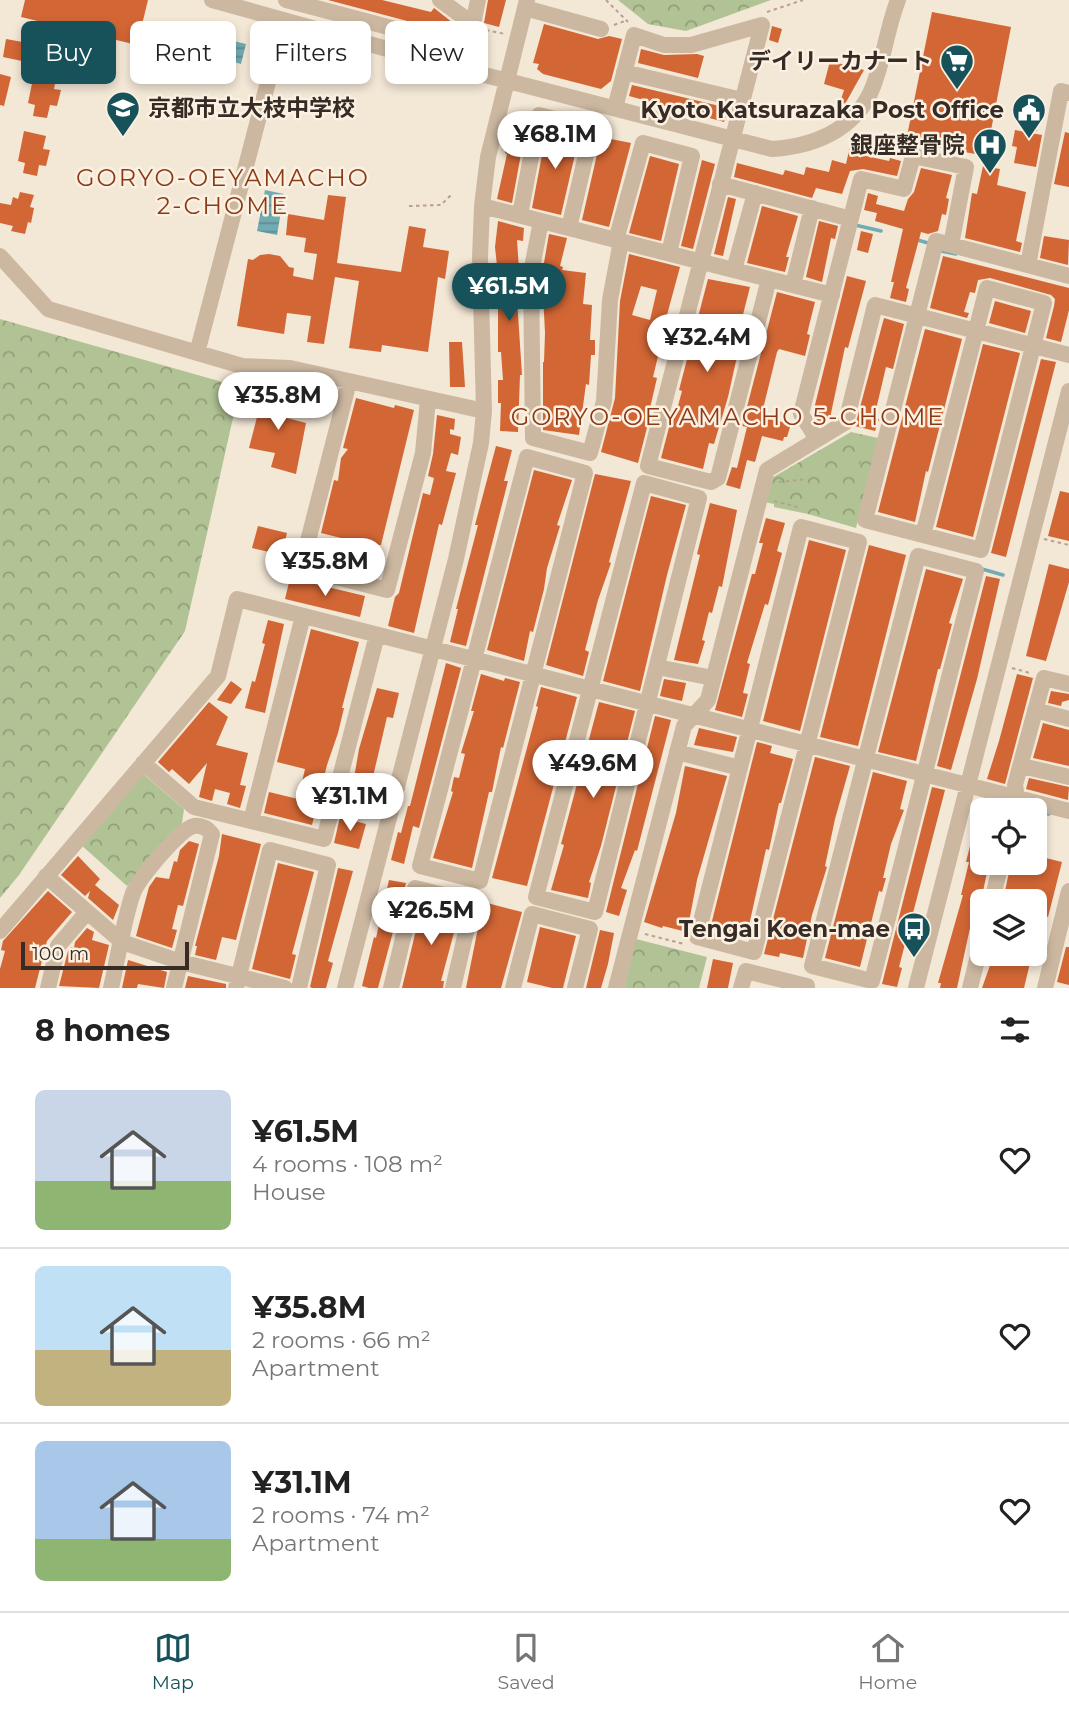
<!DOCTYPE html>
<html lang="en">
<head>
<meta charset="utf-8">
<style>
	body { margin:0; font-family:Montserrat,"Noto Sans JP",sans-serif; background:#f6f6f6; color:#222; height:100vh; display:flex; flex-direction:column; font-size:26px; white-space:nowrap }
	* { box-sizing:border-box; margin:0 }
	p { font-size:23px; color:#767676 }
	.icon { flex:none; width:38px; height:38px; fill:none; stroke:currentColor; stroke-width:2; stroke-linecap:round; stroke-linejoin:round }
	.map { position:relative; height:988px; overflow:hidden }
	.drawer { display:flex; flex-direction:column; background:#fff; flex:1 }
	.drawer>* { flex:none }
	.top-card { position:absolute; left:21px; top:21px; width:700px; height:63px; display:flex; gap:14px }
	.fabs { position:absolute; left:970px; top:798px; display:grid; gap:14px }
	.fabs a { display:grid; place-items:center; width:77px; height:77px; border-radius:10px; background:#fff; box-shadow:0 4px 10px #0003; font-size:35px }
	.scale { position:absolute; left:21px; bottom:18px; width:168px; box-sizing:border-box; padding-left:7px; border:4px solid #362b25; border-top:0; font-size:19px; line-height:24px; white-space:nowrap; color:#362b25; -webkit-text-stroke:5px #fbf1e2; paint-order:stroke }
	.price { position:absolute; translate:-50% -60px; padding:0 16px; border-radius:24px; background:#fff; color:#222; font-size:23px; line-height:46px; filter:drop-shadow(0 2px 4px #0008) }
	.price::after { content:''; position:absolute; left:50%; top:42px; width:21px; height:16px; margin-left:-10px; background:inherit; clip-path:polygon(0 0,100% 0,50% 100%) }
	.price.current { background:#17525b; color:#fff }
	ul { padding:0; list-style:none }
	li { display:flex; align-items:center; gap:21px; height:175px; padding:0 35px }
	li+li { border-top:2px solid #e0e0e0 }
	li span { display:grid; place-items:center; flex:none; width:196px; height:140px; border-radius:10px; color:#555 }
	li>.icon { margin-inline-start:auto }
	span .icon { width:84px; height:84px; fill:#fffc; stroke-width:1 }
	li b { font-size:30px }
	h2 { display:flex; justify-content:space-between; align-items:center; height:84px; padding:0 35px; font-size:30px }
	.tag { padding:0 24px; border-radius:10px; background:#fff; box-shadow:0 4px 10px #0003; font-size:24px; line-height:63px }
	.tag.current { background:#17525b; color:#fff }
	.tab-bar { display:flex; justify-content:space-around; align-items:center; height:98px; border-top:2px solid #e0e0e0; background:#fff; font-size:19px; color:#767676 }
	.tab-bar a { display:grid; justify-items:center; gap:4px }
	.tab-bar .current { color:#17525b }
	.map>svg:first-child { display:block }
</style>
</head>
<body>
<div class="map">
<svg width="1069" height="988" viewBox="0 0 1069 988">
	<defs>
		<pattern id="forest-crowns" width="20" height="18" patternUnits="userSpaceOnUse" patternTransform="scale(1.75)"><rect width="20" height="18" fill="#b1c395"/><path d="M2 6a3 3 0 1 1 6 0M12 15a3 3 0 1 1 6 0" fill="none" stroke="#919f79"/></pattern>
		<pattern id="water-rules" width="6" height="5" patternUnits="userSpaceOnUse" patternTransform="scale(1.75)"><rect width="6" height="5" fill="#72acb3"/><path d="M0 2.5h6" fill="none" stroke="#5e8c91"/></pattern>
	</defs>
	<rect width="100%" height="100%" fill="#f3e7d6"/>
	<path fill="url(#forest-crowns)" d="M618,0H771L686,31L648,24Z
		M0,319L240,387L185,631L19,875L0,898Z
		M851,432L878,438L856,528L808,514L774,507V504L764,502L770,479Z
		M142,773L184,809L182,823L127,886L80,844Z
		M636,939L707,957L699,988H624Z"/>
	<path fill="url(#water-rules)" d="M206,34L246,44L241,64L202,53Z
		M265,190L284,194L277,235L257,231Z"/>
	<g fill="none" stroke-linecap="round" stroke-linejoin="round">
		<path stroke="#72acb3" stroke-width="3.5" d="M855,225L881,231
			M914,239L928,243
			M941,251L956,254
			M982,569L1003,575
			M1034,811L1049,814"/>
	</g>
	<path fill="#d26635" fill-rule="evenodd" d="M25,0H148L137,45L21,17Z
		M328,0H382L431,12L434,8L462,30V34L452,47L433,31L411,22Z
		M488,0H506L499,27L484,23Z
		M932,12L1011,27L986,156L906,141Z
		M544,24L598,39L609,36L622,39L611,81L601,89L543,74L537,69L539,64L533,63Z
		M772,26L782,29L778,43L769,40Z
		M473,38L488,43L483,64L468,58Z
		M6,39L83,53L79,72L58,68L54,89L61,90L57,106L50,105L47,118L33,116L35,105L28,103L36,64L3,57Z
		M641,49L664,55L697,54L704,56L698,78L638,63Z
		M830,61L864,70L840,113L837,112L844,90L824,84Z
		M0,74L11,77L4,106L0,105Z
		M632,85L728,108L724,122L629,96Z
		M513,113L528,116L512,203L497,199L507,154L505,153Z
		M547,128L579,137L561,215L532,208Z
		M1015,130L1042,135L1036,167L1014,163L1017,147L1012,146Z
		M24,131L46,136L43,149L50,150L46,166L39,165L37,176L23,173L25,163L18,161Z
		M1065,132L1069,133V187L1054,184Z
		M601,137L631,143L609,227L582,220Z
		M850,146L868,151L866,156L889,161L890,158L901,161L897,176L863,169L850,171L842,194L816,188L812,198L734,177L737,163L783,175L785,170L804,175L806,167L829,172L832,160L846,164Z
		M650,156L679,164L661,241L629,233Z
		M702,160L715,164L693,249L681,246Z
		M983,166L1000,169L997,185L1026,192L1016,241L1022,243L1020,252L965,238L972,193L977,194Z
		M921,168L952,175L946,198L949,199L946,215L942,214L938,231L928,234L921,232L906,288L909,289L906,302L890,298L894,282H891L903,229L875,221L877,213L864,210L868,193L878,196L876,204L904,211L908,199L914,192Z
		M20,192L34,195L30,207L34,208L31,223L28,222L25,234L11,231L13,226L0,223V203L11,205L13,197L18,199Z
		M328,195L346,197L337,263L401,272L409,226L426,229L423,247L449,251L445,279L438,277L428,352L382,345L381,352L349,348L359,281L335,277L324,344L307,342L311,316L287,313L284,334L237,326L248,259L253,260L260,255L269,254L280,256L289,267L294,268L293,276L313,280L317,254L304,252L306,238L286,235L288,214L324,220Z
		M728,197L736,199L723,256L714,254Z
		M762,206L798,216L786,257H789L785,272L747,263Z
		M498,221L524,228L523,241L517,240L521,299H517L522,375H520L518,432L500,431L501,403H498V380H503L501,352H498V275L495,247Z
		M819,221L838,226L835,239L831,238L822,282L806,277Z
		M861,231L873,234L868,253L857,250Z
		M549,234L567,238L560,266L563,267L562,270L586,273L583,304L592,305L590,340H595V355H591L589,385L586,384L579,435L543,430V362H544L545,333L542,274Z
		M1044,236L1069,240L1068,265L1040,258Z
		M629,254L680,267L664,326L670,327L665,349L660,348L653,377L657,378L650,408H652L638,463L601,452L615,398L620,301ZM641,286L657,290L650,320L632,315Z
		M943,256L1069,288V310L1061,342L1046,338L1054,306L1055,299L1051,295L990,278L978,280L975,293L970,292L964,312L969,313L967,318L930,308Z
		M847,276L866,281L848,348L845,347L830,418L823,422L818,421L813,413Z
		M708,279L750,287L736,342L740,343L728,397L714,444L709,443L703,469L661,458L672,416L675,417L682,391L679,390Z
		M777,292L815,302L807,334L810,335L805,356L779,349L777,352L761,417L791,424L787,437H784L783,441L762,436L755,462L747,460L740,489L726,485L732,467L737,468L747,427L742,426Z
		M995,301L1031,311L1025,333L989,323Z
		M884,318L904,324L893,369L886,367L874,418L879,419L875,431L855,426Z
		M925,329L962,339L928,472L926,471L915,522L878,512Z
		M449,342H462L465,387H450Z
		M983,344L1020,353L973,537L936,527Z
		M1041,359L1056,362L1006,557L991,553Z
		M265,386L288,392L283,417L306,423L296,474L271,467L275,453L249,448Z
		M356,398L394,408L395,405L414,410L381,545H377L370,573L347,567L353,541L321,533L334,480L338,481L341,458L348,449L343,448Z
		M437,415L455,419L454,430L450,429V434L461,437L458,455L451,453L446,471L456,473L442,525L439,524L414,633L388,626L395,597L399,593L423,493L430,495L434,478L428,476L433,454Z
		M496,446L512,450L504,481H508L466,646L450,642L458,609H456L478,525H475Z
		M534,470L572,480L557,525L560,526L547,568L544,589L533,632L530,631L524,661L487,650Z
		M595,474L631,481L609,562L611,563L598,600L585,650L589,652L583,676L546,665Z
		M1060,491L1069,493V541L1048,536Z
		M651,496L686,505L667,575L640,691L603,681Z
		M710,503L737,510L722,587L719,586L712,613L709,612L702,640L705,641L698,664L674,660L700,555L697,554Z
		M766,518L785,523L777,551L782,553L768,605L765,604L747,663L750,664L743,693L748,694L742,717L715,710L752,574H755L763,543H759Z
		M258,526L287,533L282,555L252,548Z
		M809,540L846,550L800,731L763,721Z
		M869,545L906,555L858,746L820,737Z
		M1049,564L1069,569V582L1046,661L1026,656Z
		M926,569L963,579L949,623L952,624L940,669H938L916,761L878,752Z
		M986,576L1000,579L977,679L951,770L937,766Z
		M290,578L365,596L360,617L285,599Z
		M268,620L284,624L265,713L245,708L252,681L255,682L265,644L262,643Z
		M311,629L359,642L342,708H344L338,733L327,765L312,825L264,813L269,792L298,799L305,769L277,762Z
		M446,663L461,668L419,828L413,826L404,864L391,860L398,832L401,833L408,806H410Z
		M481,674L504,681L505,678L520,682L503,748L501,747L492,792H489L472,868L433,858L453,792L451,791L454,777L459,778L465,754L461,753L474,711H471Z
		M1017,674L1033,678L1005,784L987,779L999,741Z
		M664,679L686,683L682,701L660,696Z
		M231,681L242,689L231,704L217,700Z
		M541,687L577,697L527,886L492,878L538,707L536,706Z
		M377,688L399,693L393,718L387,717L371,785L375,786L370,805L350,801L359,749Z
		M1051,691L1069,694V700L1062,702L1061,706L1048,703Z
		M209,702L228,717L216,745L248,753L240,785L246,786L240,808L227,804L230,793L215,789L212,801L199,797L207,763L189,784L172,769L169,772L158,762Z
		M599,702L635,711L601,846L589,882L591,883L588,898L551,890L564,845L561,844Z
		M655,716L671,720L637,851L635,850L621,888L627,890L619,916L606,912Z
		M1043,723L1069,730V766L1033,758Z
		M699,728L737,737L733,752L694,745Z
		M757,742L772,746L770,753L793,759L781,803H779L769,850L766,849L746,939L710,929Z
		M815,757L850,766L835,819L825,866L827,867L812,915L803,958L780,953L779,957L764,954Z
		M685,766L727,776L697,880L687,932L663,926L662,928L644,922L676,813Z
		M873,772L907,781L900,809L904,810L891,844L883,878H886L882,892L879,891L860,967L825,958Z
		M1029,778L1069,787L1068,800L1026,789Z
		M932,787L945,790L899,967L902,968L897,987L882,984Z
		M984,800L1000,804L999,810H982Z
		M1034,815L1044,818L1038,844H1034Z
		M340,817L366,824L359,849L334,843Z
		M222,834L261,844L236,940L222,937L216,960L195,955L197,946H195L219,856Z
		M973,834L982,836V863H989L978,915L973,914L957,988H940L941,983H938L963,895H961L969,862H966Z
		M189,841L199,844L183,906L178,905L172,929L177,930L172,948L136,936L149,887L156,877L169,879L174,861L177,862L180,850Z
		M1034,855L1062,862L1048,917L1045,916L1037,947H1034V901L1003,900L1011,863H1034Z
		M78,856L100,879L95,885L119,905L113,920L88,898L90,891L85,896L61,875Z
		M278,863L314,872L292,954L296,955L290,979L252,969Z
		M338,868L353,871L328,961L333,963L326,988H312L310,987Z
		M389,880L406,883L378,988H369L362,986L374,937L376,938Z
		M48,891L72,912L47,941L35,988H0V969L5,951L1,950L3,941Z
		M423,901L460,910L441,981H444L443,988H402Z
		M487,903L522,912L501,988H466L477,933L478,929H480Z
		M540,927L576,936L563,988H552L527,982Z
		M87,928L94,932L92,940L109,945L99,988L59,986L68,951L71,947L74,948L75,942Z
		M600,930L614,933L608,964L601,988H586Z
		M1066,947H1069V985L1057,982Z
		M994,954H1037L1034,964L1030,963L1024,988H982Z
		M713,959L733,963L728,988H707Z
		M128,960L167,972L164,988L138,984L137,988H122Z
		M188,976L226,984V988H185Z"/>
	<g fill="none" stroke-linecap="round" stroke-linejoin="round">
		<path stroke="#b8a18b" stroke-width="2" stroke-dasharray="3.5 3.5" stroke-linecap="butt" d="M606,0L628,22
			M767,12L803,0
			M614,25L625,21
			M486,30L505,34
			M1027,128L1039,131
			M409,206L441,205L451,195
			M859,464L861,460
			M779,482L807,479
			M774,501L798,507
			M1044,539L1069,545
			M1012,668L1030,673
			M645,934L684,944"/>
		<path stroke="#ccb8a1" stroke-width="16" d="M212,0L398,52L413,59L424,70L429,71L454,62
			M286,0L407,32L429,41L454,62L473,72L772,149C819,146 862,126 876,78C885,52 888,25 898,0
			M440,0L473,24L478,0
			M525,8L601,29
			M762,25L648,466L711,482L718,478L769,279
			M624,72L742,100
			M615,108L634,35L664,45H691L762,25
			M720,184L851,219
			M482,206L832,295
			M520,215L539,115L592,129L569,228
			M541,221L531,273L533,438L590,453L604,401L610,300L621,241
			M616,240L643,143L692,156L669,253
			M0,256L48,309L242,366L290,368L484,411
			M1028,265L1061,91L1069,93
			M734,270L755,193
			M793,285L812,208
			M197,353L284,21
			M349,382L301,568L387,590L423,453L428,399
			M817,439L801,414L861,179L904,189L913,156L966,167L951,245
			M527,457L585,473L480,881L420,866Z
			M644,483L699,498L595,912L536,897Z
			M801,527L859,542L754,952L697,937Z
			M923,535L987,288L1044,303L981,550L865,520L936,241L1069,276
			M918,556L976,571L872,981L812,966Z
			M657,667L713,678
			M1035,710L1069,719
			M677,752L740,768
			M143,763L194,807L324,839L377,635
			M1022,766L1069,777
			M1014,810L1017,798L1015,785L1044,678L1069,684
			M251,821L303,616
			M46,876L122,942L181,962L285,988
			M992,901L1001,863
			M0,931L218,676L237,599L1069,811
			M48,988L58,946L87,912
			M111,988C118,957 123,923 133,893C139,879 179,829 194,826C201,825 207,828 212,834L174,988
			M236,988L270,850L328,865L299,988
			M345,988L456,559L481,443L484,411L480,258L482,206L488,157L527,0
			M391,988L415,888L473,902L453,988
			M513,988L532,914L590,929L575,988
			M616,988L684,726L708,700L767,470L846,422L875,305L1069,355
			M741,988L746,971L807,986V988
			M916,988L1069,391
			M970,988L982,940
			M1045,988L1069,891"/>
	</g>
	<defs>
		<g id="supermarket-pin" transform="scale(1.75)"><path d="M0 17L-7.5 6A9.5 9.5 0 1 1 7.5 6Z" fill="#17525b" stroke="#fbf1e2"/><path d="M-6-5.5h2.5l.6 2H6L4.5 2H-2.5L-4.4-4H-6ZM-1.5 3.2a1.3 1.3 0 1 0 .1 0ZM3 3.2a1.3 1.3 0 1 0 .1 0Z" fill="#fff"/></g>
		<g id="school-pin" transform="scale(1.75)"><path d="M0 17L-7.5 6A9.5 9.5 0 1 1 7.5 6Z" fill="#17525b" stroke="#fbf1e2"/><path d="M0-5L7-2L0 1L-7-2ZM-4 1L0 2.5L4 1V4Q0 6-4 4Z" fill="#fff"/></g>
		<g id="civic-pin" transform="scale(1.75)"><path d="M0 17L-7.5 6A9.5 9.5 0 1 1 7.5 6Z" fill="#17525b" stroke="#fbf1e2"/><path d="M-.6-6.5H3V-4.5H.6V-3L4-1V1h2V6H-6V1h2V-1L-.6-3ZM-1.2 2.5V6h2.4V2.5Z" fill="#fff"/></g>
		<g id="hospital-pin" transform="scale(1.75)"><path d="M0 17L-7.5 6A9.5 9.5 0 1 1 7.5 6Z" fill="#17525b" stroke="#fbf1e2"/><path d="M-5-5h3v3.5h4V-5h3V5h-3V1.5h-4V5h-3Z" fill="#fff"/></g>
		<g id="bus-pin" transform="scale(1.75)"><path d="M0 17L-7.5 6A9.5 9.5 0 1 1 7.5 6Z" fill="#17525b" stroke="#fbf1e2"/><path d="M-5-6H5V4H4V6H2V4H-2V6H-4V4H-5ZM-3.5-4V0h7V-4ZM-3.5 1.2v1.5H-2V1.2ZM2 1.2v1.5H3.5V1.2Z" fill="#fff"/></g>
	</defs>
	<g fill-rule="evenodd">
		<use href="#supermarket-pin" x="957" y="61"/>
		<use href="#school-pin" x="123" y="108"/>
		<use href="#civic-pin" x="1029" y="110"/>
		<use href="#hospital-pin" x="990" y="145"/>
		<use href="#bus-pin" x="914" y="929"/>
	</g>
	<g text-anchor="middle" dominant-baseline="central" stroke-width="5" stroke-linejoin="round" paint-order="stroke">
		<g font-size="23" font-weight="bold" fill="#362b25" stroke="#fbf1e2" text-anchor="end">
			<text x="932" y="61">デイリーカナート</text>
			<text x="148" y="108" text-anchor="start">京都市立大枝中学校</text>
			<text x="1004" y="110">Kyoto Katsurazaka Post Office</text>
			<text x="965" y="145">銀座整骨院</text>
			<text x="890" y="929">Tengai Koen-mae</text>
		</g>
		<g font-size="24" letter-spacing="2" fill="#8c3a16" stroke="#fbf1e2">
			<text x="223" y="177">GORYO-OEYAMACHO<tspan x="223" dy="28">2-CHOME</tspan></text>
			<text x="728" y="416">GORYO-OEYAMACHO 5-CHOME</text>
		</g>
	</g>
</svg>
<div class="fabs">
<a><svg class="icon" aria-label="locate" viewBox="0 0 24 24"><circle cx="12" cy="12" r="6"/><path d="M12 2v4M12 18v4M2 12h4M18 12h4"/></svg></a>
<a><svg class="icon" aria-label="layers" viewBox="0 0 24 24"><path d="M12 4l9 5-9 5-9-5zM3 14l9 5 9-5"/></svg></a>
</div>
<div class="scale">100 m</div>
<b class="price" style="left:555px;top:171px">¥68.1M</b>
<b class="price current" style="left:509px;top:323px">¥61.5M</b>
<b class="price" style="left:707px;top:374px">¥32.4M</b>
<b class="price" style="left:278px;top:432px">¥35.8M</b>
<b class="price" style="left:325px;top:598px">¥35.8M</b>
<b class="price" style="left:593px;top:800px">¥49.6M</b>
<b class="price" style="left:350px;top:833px">¥31.1M</b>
<b class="price" style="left:431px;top:947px">¥26.5M</b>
<div class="top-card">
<a class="tag current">Buy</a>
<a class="tag">Rent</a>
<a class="tag">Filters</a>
<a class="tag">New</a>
</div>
</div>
<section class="drawer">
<h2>8 homes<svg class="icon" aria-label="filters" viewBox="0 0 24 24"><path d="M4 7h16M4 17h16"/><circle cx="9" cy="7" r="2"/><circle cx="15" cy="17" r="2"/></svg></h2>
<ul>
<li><span style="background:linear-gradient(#c9d6e8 65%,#8fb573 0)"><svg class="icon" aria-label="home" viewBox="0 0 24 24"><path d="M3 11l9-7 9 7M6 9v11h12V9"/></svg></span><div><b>¥61.5M</b><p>4 rooms · 108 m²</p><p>House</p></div><svg class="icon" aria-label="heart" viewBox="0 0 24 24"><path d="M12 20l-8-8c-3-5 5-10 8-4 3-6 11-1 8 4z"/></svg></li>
<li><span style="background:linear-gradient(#bfe0f5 60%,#c2b280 0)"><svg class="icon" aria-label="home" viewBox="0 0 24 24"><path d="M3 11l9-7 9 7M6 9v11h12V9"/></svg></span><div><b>¥35.8M</b><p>2 rooms · 66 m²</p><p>Apartment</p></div><svg class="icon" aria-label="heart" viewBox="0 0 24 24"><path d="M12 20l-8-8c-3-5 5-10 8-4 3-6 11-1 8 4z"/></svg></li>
<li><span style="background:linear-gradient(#a9c7e8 70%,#8fb573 0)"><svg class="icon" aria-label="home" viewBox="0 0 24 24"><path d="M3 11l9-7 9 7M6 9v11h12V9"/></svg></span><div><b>¥31.1M</b><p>2 rooms · 74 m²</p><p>Apartment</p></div><svg class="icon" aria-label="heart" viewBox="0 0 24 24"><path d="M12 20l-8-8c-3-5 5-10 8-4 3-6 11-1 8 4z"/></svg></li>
</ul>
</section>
<nav class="tab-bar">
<a class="current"><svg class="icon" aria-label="map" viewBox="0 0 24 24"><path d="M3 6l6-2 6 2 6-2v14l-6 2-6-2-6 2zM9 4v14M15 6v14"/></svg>Map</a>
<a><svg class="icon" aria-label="saved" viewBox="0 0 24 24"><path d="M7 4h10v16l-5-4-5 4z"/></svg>Saved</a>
<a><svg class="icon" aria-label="home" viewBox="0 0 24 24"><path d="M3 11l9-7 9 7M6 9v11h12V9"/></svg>Home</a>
</nav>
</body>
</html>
